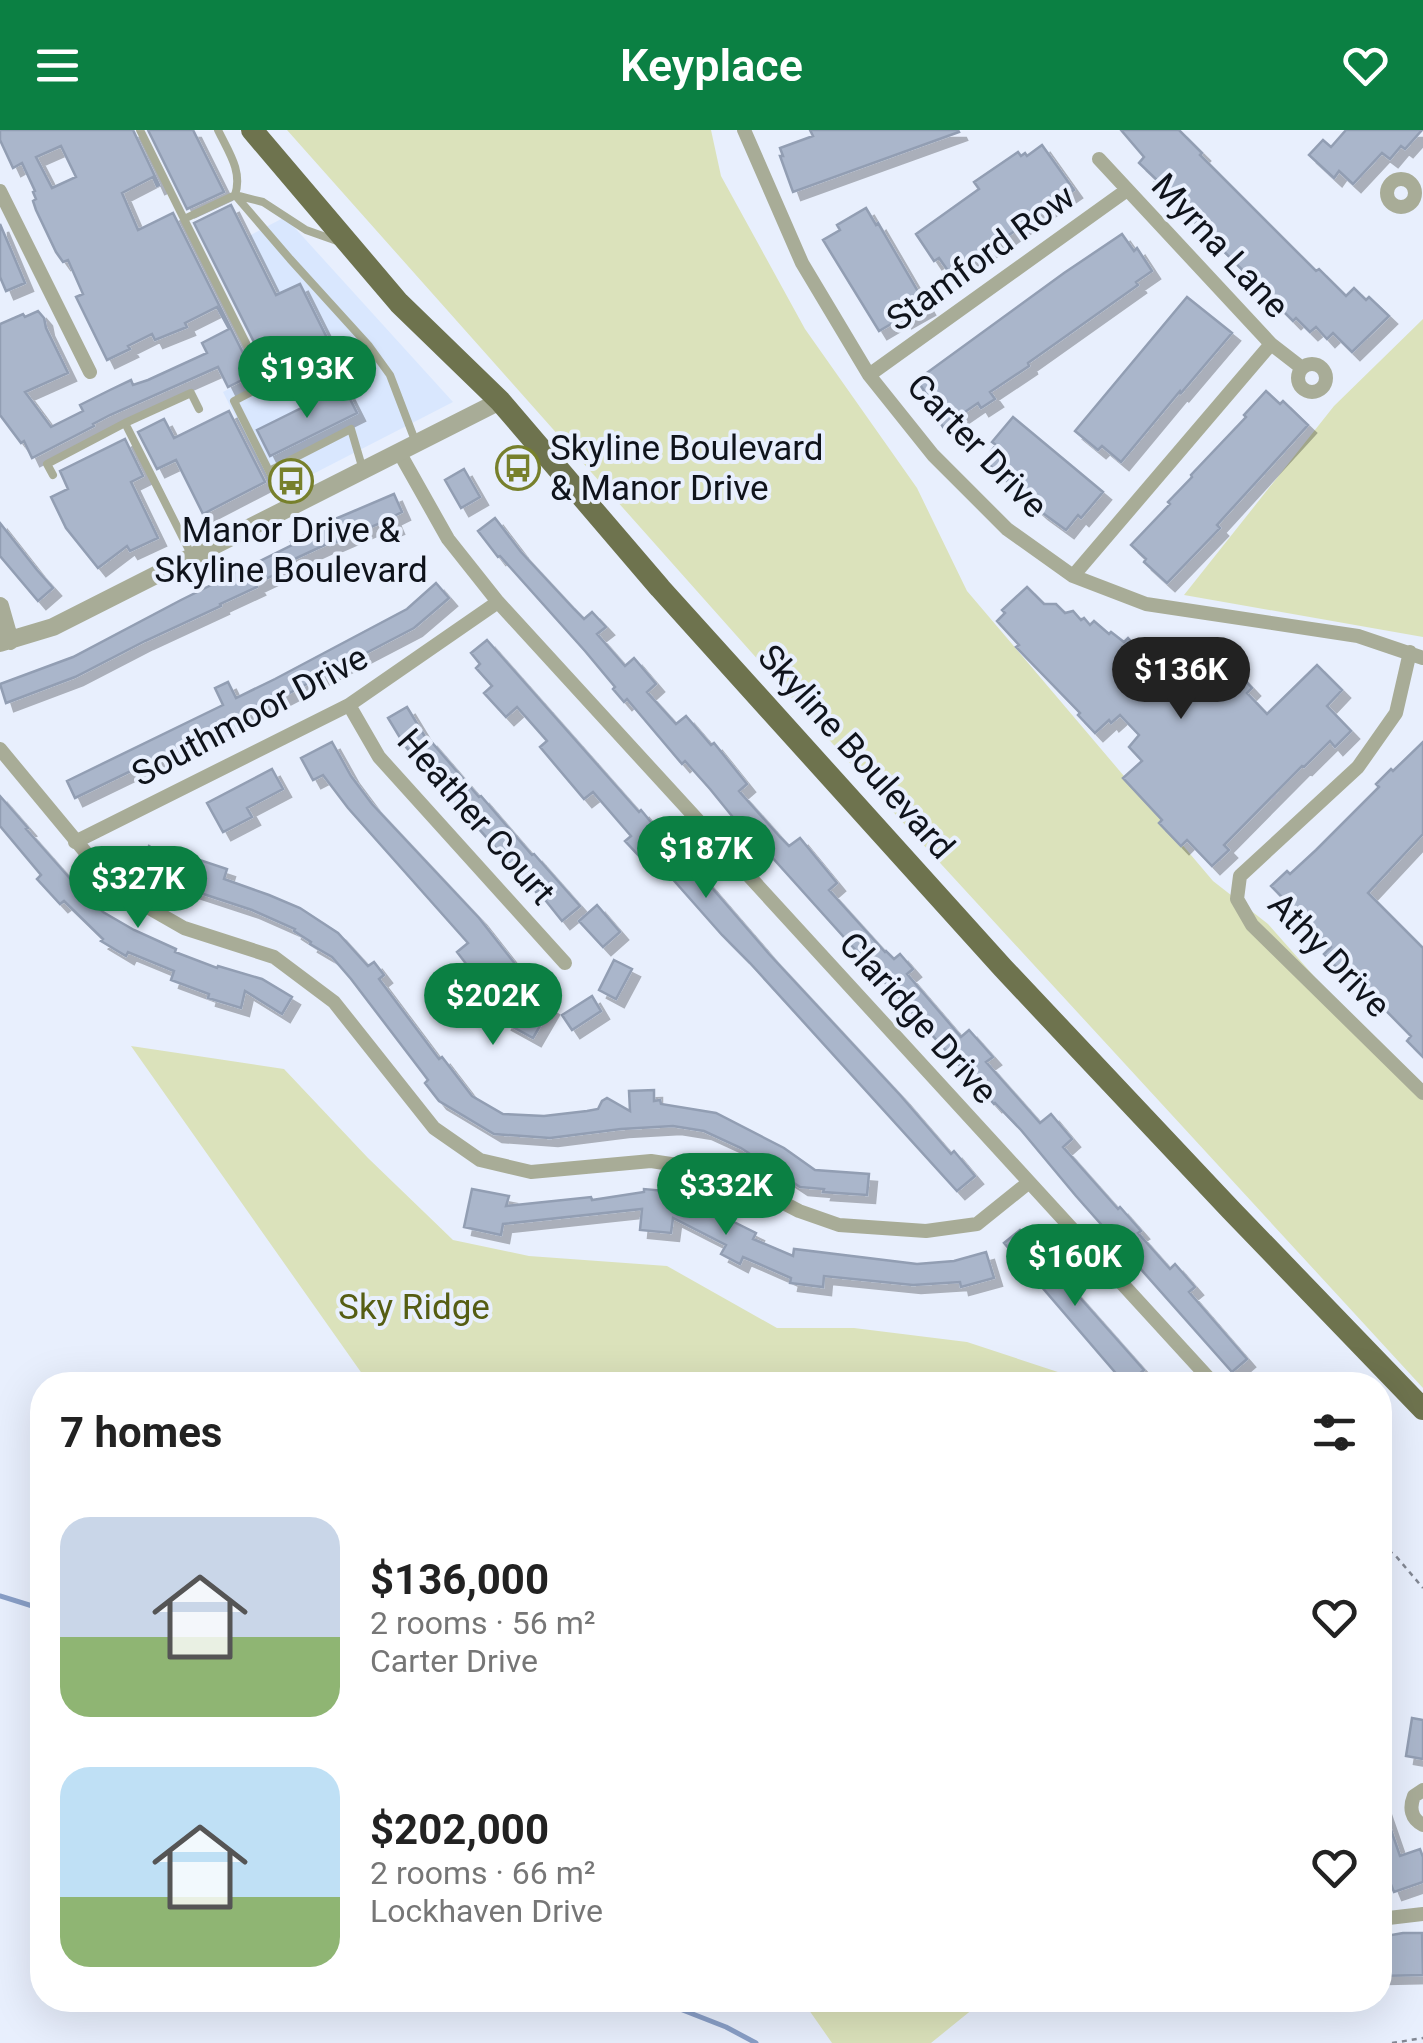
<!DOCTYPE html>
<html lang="en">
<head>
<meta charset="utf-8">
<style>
	body { margin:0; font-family:Roboto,sans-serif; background:#f6f6f6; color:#222; height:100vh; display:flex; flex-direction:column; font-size:38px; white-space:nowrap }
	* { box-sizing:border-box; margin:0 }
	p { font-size:32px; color:#767676 }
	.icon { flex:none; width:55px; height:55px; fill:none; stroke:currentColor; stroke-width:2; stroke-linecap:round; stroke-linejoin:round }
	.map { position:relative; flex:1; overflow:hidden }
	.sheet { position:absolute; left:30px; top:1242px; width:1362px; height:640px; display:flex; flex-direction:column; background:#fff; border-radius:40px; box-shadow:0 10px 40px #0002 }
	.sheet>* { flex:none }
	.price { position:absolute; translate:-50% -85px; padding:0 22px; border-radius:35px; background:#0b8043; color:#fff; font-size:32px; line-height:65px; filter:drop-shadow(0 2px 5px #0008) }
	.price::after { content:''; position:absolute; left:50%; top:60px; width:30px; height:22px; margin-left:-15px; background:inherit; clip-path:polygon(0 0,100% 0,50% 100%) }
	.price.on { background:#222; color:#fff }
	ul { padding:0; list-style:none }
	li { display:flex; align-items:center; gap:30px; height:250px; padding:0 30px }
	li span { display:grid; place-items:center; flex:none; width:280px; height:200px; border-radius:30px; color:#555 }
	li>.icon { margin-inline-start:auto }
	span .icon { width:120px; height:120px; fill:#fffc; stroke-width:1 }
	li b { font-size:42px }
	h2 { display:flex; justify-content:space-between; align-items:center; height:120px; padding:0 30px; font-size:42px }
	header { display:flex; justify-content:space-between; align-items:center; height:130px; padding:0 30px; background:#0b8043; color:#fff; font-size:45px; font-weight:600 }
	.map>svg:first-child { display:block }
</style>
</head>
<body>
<header><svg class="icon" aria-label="menu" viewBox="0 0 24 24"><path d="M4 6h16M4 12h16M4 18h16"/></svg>Keyplace<svg class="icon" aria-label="heart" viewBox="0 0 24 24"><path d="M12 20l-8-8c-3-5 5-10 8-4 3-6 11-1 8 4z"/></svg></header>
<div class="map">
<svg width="1423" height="1913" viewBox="0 0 1423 1913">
	<defs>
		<filter id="shadow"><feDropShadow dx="8" dy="8" stdDeviation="0" flood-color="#0004"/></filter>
	</defs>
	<rect width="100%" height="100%" fill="#e8effd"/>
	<path fill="#d9e7fe" d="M285,87L453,272L274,364L223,262L305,219L249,106Z"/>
	<path fill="#dbe2bb" d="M287,0H711L721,46L805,199L917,358L967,461L1213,751L1268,794L1423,970V1258L896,685Z
		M1423,189V507L1184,465L1334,276Z
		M131,916L284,939L368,1028L453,1110L529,1126L667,1136L777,1198H854L967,1212L1067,1245L1071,1255H370Z
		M802,1870H984L931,1913H832Z"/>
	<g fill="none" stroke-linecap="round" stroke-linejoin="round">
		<path stroke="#899fc7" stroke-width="5" d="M0,1466L42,1479
			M657,1870L726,1897L756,1913"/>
	</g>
	<path fill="#aab6cb" stroke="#929eb3" stroke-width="2.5" fill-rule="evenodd" filter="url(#shadow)" d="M0,0H133L159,55L157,56L153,47L122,63L138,100L173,83L251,239H260L263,234V230L194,93L231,75L276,165L300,154L327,208L228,257L218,237L110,285L93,294L94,296L32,328L24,311L21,313L0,285V194L23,184L25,187L38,181L44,188L46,198L68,243L25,262L51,297L83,281L80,275L110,260L131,250L133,255L148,250L207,223L202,213L229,199L217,177L185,193L187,197L155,210L152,204L128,216L130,219L107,230L76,167L83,164L68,130L63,132L56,122L36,80L33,71L36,69L33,62L35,61L22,33L13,38L0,10ZM61,16L76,47L52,58L36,27Z
		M148,0H193L224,62L187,79Z
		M810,0H958L959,2L793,62L780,26H783L780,18L813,6Z
		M1121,0H1179L1202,23L1200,25L1316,141L1319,139L1346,166L1354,158L1366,170L1369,167L1389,186L1352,222L1333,203L1327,209L1316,197L1310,202L1296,188L1293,191L1155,52L1157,50L1139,33L1144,27Z
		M1346,0H1422L1405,19L1401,16L1390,29L1382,23L1353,54L1339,41L1334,48L1309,25L1323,10L1331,17Z
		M1042,15L1074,60L951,145L939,128L934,131L916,104L979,59L974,52L1018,22L1021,26L1025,23L1027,26Z
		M866,78L876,95L878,93L927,177L904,190L903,187L879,201L823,110L840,100L837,95Z
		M0,94L25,153L6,161L0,147Z
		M1122,104L1134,121L1137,118L1152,141L1136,152L1138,155L1028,233L1029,236L990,262L995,269L981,278L978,273L943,297L925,270L928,267L917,250L1064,143Z
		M1187,167L1232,203L1181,263L1180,261L1121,332L1102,316L1098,320L1075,301Z
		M344,257L357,283L270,326L257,300Z
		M1266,261L1280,274L1283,271L1308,295L1217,395L1220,398L1167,453L1144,432L1146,429L1131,415L1170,374L1168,372L1192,347L1191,345L1246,287L1244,285Z
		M229,281L265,352L203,384L176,330L157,339L138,302L164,289L174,308Z
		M1013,287L1103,362L1081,388L1078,385L1066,400L1040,381L984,330L996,315L992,312Z
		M125,309L143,346L131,352L158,408L130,421L127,416L98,438L66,398L51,367L68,359L60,341Z
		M464,339L480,367L461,378L445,350Z
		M394,364L402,382L392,387L396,396L384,401L380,393L330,415L329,413L290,431L293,436L255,454L257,457L220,474L221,476L145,511L75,547L6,573L0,554L73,527L181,470L292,415L291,412L322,397L321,395Z
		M495,388L521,422L574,479L584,489L592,482L606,497L597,504L625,536L634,528L656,554L647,562L676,594L686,586L711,615L714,613L747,654L739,661L780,707L789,716L800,708L837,753L829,760L885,822L886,821L894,829L900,824L913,839L907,844L961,907L969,900L993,927L986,932L1040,993L1051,984L1072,1009L1063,1017L1118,1079L1120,1077L1141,1101L1138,1103L1170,1139L1175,1134L1195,1157L1189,1162L1247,1229L1232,1242L1076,1066L1021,1000L995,973L994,974L761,715L758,718L710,659L685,631L682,634L627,569L624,572L613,559L615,557L585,521L500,426L498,427L478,401Z
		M0,393L37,440L53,458L38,471L0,426Z
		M436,453L449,468L414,498L280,568V569L75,668L67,651L223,575L215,558L228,552L236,568L275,549L407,479Z
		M1027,457L1044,474H1056L1065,483L1073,481L1081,490L1084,488L1090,495L1094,491L1109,504L1111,502L1124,512L1128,508L1167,550L1189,529L1194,534L1207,521L1218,533L1223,527L1252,558L1247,563L1267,584L1317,535L1342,560L1327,576L1351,601L1335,617L1330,611L1304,637L1302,636L1224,715L1229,720L1212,736L1187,710L1181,716L1159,693L1162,690L1123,648L1142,631L1129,617L1139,605L1120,585L1111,593L1109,590L1095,603L1078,585L1080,583L1016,517L1019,515L997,491L1005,483L1002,480Z
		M487,510L639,682L641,680L665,709L668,707L769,824L900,965L951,1024L954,1021L975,1046L957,1061L750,833L722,805L646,719L639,726L625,711L631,706L593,662L584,669L540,617L547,611L517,577L506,587L484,563L492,556L476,538L480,534L471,523Z
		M407,577L427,610L429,609L479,667L481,666L532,725L534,724L580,776L562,791L538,761L536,762L512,733L510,734L405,616L388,588Z
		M332,612L351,646L372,674L479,788L523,844L493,869L457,822L468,813L348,678L323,645L313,650L301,628Z
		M1423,612V704L1368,763L1423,818V927L1407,911L1411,906L1344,838L1340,841L1324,824L1331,817L1271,756L1287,741L1290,744L1316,720L1379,657L1376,654L1391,639L1393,641Z
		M272,639L283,659L247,678L252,687L223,702L207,673Z
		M0,666L28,698L26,699L81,761L103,782L134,800L176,819L175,822L217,838L218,836L262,849L292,867L282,884L245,861L241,878L208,868L209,864L171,850L174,841L128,822L126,826L101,811L103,809L64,771L60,774L37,749L41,745L0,696Z
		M149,716L190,742L194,728L227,739L224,749L269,765L300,778L338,803L368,836L374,832L384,845L379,849L439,929L442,927L472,966L503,984L544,986L587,981L598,979L602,971L607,968L630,981L629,961L654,960V971L660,970L661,974L716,983L784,1018L815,1040L869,1044L867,1065L823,1062L824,1059L800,1057L741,1018L704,1001L673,996L621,999L550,1008L494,1004L439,971L425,953L428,950L422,942L351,849L332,827L310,814L311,812L294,801L295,799L252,780L173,754L139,733Z
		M597,775L620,802L603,817L579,791Z
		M614,830L632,839L616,869L599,860Z
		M522,861L551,877L533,908L504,892Z
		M592,866L601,881L572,900L562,885Z
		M665,1058L680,1059L724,1083L722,1086L756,1103L753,1109L793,1126L794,1119L917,1134L954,1131L986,1122L994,1148L961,1157L960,1152L913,1155L824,1146L823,1157L790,1153L791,1148L743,1127L740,1134L721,1124L726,1115L673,1088L671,1103L640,1100L642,1079L503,1094L501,1105L464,1097L472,1059L509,1066L506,1076L591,1067L592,1070L644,1062V1059L665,1061Z
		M1020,1100L1144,1240L1126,1255L1004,1113Z
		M1412,1588L1423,1590V1629L1406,1626Z
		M1380,1674H1382L1400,1726L1420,1719L1423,1727V1752L1394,1762L1390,1752L1387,1753L1380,1733Z
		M1403,1803H1422L1423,1845L1380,1846V1807Z"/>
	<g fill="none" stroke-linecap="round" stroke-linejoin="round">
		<path stroke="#828793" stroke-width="2.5" stroke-dasharray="5 5" stroke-linecap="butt" d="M1380,1415L1395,1425L1423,1458
			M1392,1913L1423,1908"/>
		<path stroke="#a8ac97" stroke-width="8" d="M140,0L184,89L235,65L263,72L306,100L337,111
			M218,0C228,21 243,41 235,65
			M235,65L290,129L369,216L390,245L416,313
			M184,89L256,233
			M269,341L234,271L284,245
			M53,345L47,334L125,293
			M287,377L269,341L351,299L363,340
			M192,426L125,293L191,263L199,279"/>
		<path stroke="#a8ac97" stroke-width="14" d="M744,0L802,133L869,245L933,325L1007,399L1073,446L1146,474L1358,506L1423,528
			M1099,29L1271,214L1302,238
			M1387 63a14 14 0 1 1 28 0a14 14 0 1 1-28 0Z
			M0,61L90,242
			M1298 248a14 14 0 1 1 28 0a14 14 0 1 1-28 0Z
			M869,245L1127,60
			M399,322L448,409L498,472L1215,1255
			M1073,446L1271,214
			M1410,522L1396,583L1358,637L1240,746L1237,769L1252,795L1423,963
			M349,575L379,627L565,833
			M0,619L116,759L184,798L274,827L334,872L434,998L480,1030L531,1042L651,1031L724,1042L799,1081L839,1095L926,1101L977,1094L1028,1053
			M75,712L349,575L498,472
			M1423,1660L1414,1666C1409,1678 1411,1689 1423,1695
			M1380,1789L1423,1784"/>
		<path stroke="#a8ac97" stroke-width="18" d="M0,476L10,511
			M0,513L53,497L500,271"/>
		<path stroke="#6e734e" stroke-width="22" d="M252,0L399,173L500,271L660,458L1003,838L1231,1080L1423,1279"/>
	</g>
	<defs>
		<g id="bus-ring" transform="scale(2.25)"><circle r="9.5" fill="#e8effd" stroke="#77802c" stroke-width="1.5"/><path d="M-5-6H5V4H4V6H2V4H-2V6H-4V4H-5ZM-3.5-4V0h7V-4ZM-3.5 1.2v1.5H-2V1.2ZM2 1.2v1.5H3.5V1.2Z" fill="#77802c"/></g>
	</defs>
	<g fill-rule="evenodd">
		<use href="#bus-ring" x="518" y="338"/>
		<use href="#bus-ring" x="291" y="351"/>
	</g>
	<g text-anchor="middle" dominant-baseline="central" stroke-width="8" stroke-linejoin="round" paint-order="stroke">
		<g font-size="35" fill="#0f131b" stroke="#e8effd">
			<text transform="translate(1220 116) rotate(47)">Myrna Lane</text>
			<text transform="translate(981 128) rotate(-36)">Stamford Row</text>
			<text transform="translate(977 316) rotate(46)">Carter Drive</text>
			<text transform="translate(250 586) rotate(-28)">Southmoor Drive</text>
			<text transform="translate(856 622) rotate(48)">Skyline Boulevard</text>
			<text transform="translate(476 687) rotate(49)">Heather Court</text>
			<text transform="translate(1329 825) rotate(46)">Athy Drive</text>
			<text transform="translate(918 888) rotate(48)">Claridge Drive</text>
		</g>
		<g font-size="35" fill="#0f131b" stroke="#e8effd" text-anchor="start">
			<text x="550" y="318">Skyline Boulevard<tspan x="550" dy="40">&amp; Manor Drive</tspan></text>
			<text x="291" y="400" text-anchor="middle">Manor Drive &amp;<tspan x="291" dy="40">Skyline Boulevard</tspan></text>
		</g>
		<g font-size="35" fill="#555d13" stroke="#e8effd">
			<text x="414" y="1177">Sky Ridge</text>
		</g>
	</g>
</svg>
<b class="price" style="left:307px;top:291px">$193K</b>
<b class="price on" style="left:1181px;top:592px">$136K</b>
<b class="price" style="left:706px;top:771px">$187K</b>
<b class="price" style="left:138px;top:801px">$327K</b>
<b class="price" style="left:493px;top:918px">$202K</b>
<b class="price" style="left:726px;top:1108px">$332K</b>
<b class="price" style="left:1075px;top:1179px">$160K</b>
<section class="sheet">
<h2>7 homes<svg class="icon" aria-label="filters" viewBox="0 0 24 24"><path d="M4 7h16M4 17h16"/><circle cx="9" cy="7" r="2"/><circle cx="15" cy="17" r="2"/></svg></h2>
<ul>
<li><span style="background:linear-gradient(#c9d6e8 60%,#8fb573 0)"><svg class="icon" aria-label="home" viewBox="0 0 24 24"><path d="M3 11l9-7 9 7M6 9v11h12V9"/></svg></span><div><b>$136,000</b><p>2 rooms · 56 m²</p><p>Carter Drive</p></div><svg class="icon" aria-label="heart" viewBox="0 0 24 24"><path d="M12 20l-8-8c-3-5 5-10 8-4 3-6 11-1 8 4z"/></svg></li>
<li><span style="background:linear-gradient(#bfe0f5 65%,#8fb573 0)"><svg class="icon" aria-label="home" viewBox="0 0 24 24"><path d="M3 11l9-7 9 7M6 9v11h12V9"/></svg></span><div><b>$202,000</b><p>2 rooms · 66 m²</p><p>Lockhaven Drive</p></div><svg class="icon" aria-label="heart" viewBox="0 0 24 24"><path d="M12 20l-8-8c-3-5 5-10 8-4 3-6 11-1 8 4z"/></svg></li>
</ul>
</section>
</div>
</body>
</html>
